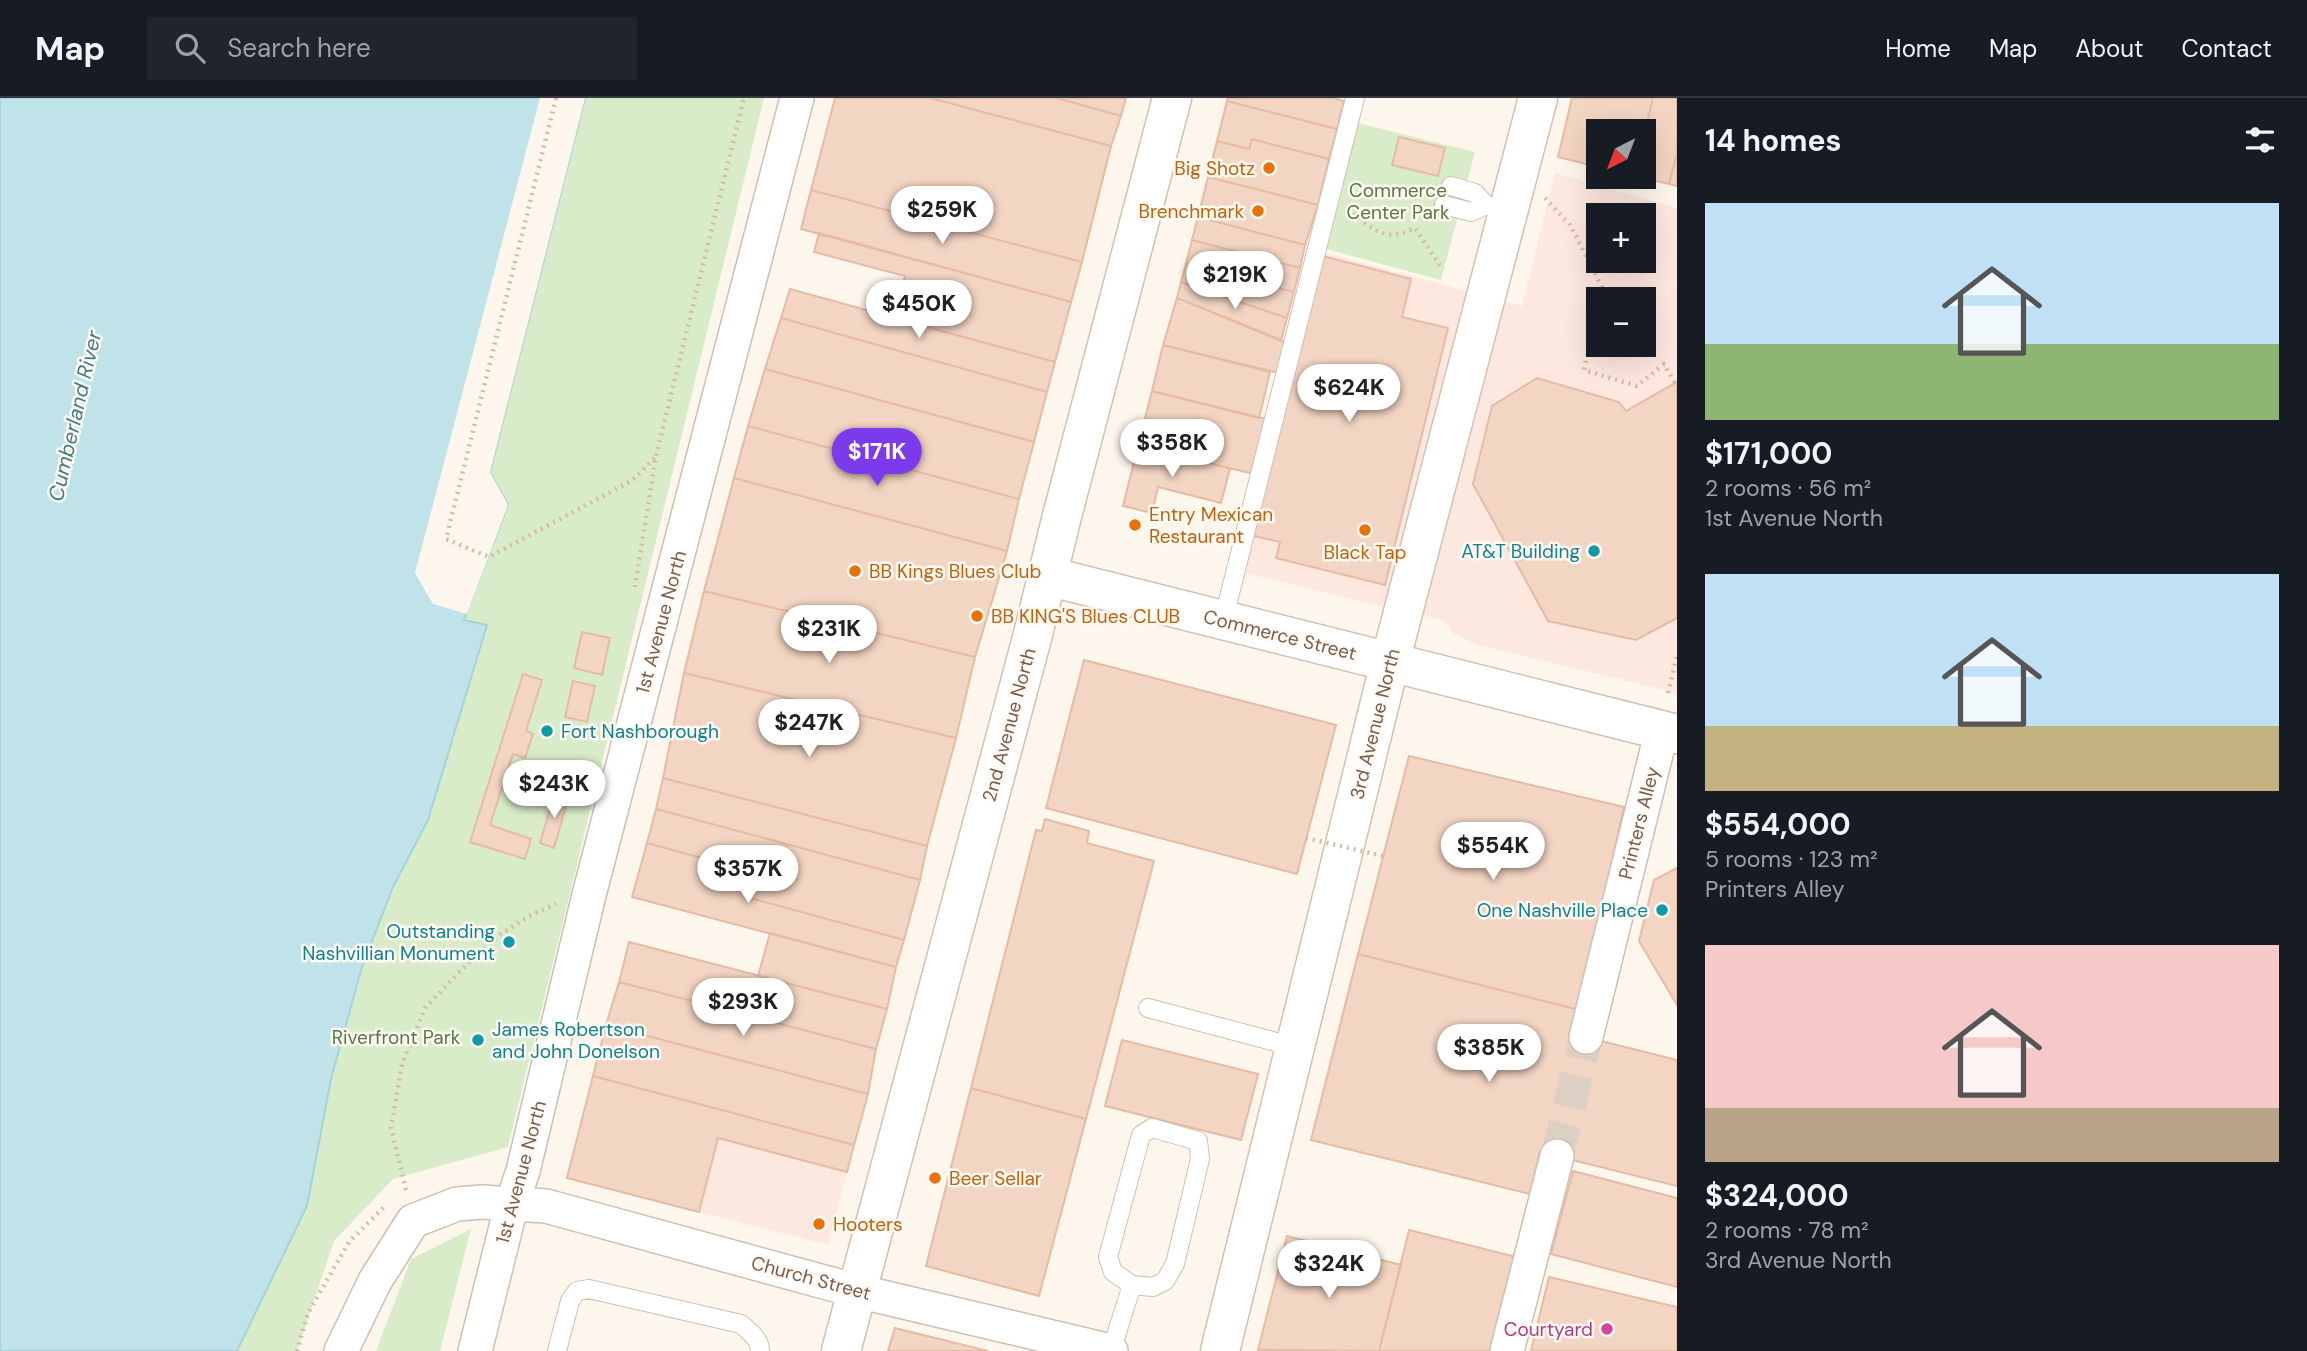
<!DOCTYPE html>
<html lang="en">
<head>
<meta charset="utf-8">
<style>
	body { margin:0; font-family:"DM Sans",sans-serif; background:#20242c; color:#f1f3f6; height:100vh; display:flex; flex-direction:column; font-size:26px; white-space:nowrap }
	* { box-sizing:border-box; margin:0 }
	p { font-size:23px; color:#9ea1a6 }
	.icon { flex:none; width:38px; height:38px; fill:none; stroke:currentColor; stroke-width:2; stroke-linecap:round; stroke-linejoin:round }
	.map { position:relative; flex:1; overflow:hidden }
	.sheet { display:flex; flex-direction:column; background:#171b24; width:630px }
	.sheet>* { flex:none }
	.needle { width:46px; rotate:222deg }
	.buttons { position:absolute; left:1586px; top:21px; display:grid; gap:14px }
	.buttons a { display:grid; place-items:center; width:70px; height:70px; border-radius:0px; background:#171b24; box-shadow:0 7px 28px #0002; font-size:35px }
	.price { position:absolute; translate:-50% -60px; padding:0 16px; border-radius:24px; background:#fff; color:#222; font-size:23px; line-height:46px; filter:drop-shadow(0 2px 4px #0008) }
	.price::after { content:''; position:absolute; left:50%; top:42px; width:21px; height:16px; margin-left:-10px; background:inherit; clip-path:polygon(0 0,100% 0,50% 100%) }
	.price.selected { background:#7c3aed; color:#fff }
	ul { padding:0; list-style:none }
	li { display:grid; align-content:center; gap:14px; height:371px; padding:0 28px }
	li span { display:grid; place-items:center; height:217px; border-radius:0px; color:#555 }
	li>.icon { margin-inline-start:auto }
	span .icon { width:126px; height:126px; fill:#fffc; stroke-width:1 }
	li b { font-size:30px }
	h2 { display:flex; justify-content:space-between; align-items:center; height:84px; padding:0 28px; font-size:30px }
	header { display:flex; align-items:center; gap:42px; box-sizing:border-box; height:98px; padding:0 35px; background:#171b24; border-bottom:2px solid #363941 }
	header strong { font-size:33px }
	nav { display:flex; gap:38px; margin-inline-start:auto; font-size:24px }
	.search { width:490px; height:63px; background:#20242c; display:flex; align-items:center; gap:18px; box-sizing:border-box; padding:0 24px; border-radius:0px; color:#9ea1a6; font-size:26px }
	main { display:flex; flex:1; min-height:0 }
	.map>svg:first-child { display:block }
</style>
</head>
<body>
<header>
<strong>Map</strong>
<div class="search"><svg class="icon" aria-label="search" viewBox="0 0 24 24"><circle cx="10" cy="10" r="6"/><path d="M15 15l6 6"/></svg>Search here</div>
<nav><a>Home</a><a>Map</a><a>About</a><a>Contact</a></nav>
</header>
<main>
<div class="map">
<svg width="1677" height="1253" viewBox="0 0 1677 1253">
	<rect width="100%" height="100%" fill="#fdf6ec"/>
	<path fill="#fde8e0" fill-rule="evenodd" d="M1555,75L1677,110V595L1478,547L1453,535L1444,522L1378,508L1238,473L1318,153L1522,208ZM1598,117H1643V163H1598ZM1598,201H1643V247H1598Z
		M718,1040L847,1074L828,1147L699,1114Z"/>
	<path fill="#d8ecc9" d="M585,0H764L508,1049L393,1081L334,1143L297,1253H187L508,408L490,374Z
		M1357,25L1475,54L1441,182L1319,149Z
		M471,1131L440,1253H376L411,1161Z"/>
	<path fill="#bfe3e8" stroke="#a5d3da" stroke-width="2" d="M0,0H585L490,374L508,407L464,522L487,527L428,722L393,789L362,869L331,981L307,1108L237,1253H0Z"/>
	<path fill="#fdf6ec" d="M540,0H585L490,374L508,407L467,516L433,506L415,475Z"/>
	<path fill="#f3d5c3" stroke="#e6bba3" stroke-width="2" d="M835,0H930L1111,48L1082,164L811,92Z
		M930,0H1057L1121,18L1111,48Z
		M1057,0H1126L1121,18Z
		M1228,0H1333L1344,3L1337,31L1227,3Z
		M1572,0H1653L1643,41V33H1598V69L1558,59Z
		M1653,0H1677V55L1669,86L1639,79H1643V41Z
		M1227,3L1337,31L1329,61L1252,41L1249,51L1217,43Z
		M1399,39L1445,50L1438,78L1392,67Z
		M1252,41L1329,61L1318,107L1208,79L1217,43L1249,51Z
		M1677,55V88L1669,86Z
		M1208,79L1318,107L1305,147L1198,119Z
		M811,92L1082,164L1071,204L801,131Z
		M1198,119L1305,147L1300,170L1192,142Z
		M819,135L1071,204L1055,264L894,220L905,178L814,154Z
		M1192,142L1300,170L1294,194L1186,166Z
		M1319,157L1411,181L1402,219L1448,230L1385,487L1276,460L1280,444L1250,437Z
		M1186,166L1294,194L1287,220L1181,184Z
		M1181,184L1287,220L1281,243L1177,200Z
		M790,191L1055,264L1047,294L781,220Z
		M1177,200L1284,243L1283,276L1163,247Z
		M781,220L1047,294L1034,344L765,271Z
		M1163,247L1270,274L1259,320L1152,293Z
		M765,271L1034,344L1019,401L748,328Z
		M1537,280L1619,304L1626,313L1677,284V520L1636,542L1548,523L1473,386L1492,308Z
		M1152,293L1266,321L1254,376L1138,348Z
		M748,328L1019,401L1007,453L734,380Z
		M1138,348L1230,370L1221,405L1158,389L1152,415L1123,408Z
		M734,380L1007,453L975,559L704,493Z
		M704,493L975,559L956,640L684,575Z
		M582,534L610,540L602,577L574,570Z
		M1084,562L1336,627L1297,776L1046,710Z
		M684,575L956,640L927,748L663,680Z
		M523,576L542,582L526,633L533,636L525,660L513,656L490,727L531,741L525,761L470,744Z
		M573,583L595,588L587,624L565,619Z
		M1409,658L1624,709L1579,912L1358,856Z
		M663,680L927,748L920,782L656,711Z
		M555,694L569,698L554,750L540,745Z
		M656,711L920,782L904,842L750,800L756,775L647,745Z
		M1045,721L1089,733L1087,745L1154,763L1086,1021L971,990L1036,732L1042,733Z
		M647,745L756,775L750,800L904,842L896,869L632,799Z
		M1677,770V907L1639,843L1654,782Z
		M770,835L896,869L887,911L758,878Z
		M629,844L887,911L876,951L619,884Z
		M1358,856L1579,912L1573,936L1677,962V1088L1540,1054L1530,1096L1311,1042Z
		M619,884L876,951L868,996L606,927Z
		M606,927L868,996L854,1047L593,978Z
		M1122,942L1258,976L1241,1042L1105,1008Z
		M593,978L854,1047L847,1074L718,1040L699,1114L567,1080Z
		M971,990L1086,1021L1039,1198L926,1168Z
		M1573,1073L1677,1100V1189L1551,1156Z
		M1409,1132L1516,1159L1493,1253H1379Z
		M1287,1138L1401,1167L1379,1253L1258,1252Z
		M1549,1179L1677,1209V1253H1531Z
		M895,1230L988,1253H888Z"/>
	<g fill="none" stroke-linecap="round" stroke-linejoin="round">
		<path stroke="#dcd0c4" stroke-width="33" stroke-dasharray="33 17" stroke-linecap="butt" d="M1557,1058L1586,939"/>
		<g stroke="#d1beb0" stroke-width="20">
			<path id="lane" d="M1451,88L1475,95L1486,107L1508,114
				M1444,107L1471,114L1486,107
				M1223,523L1355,0
				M1148,910L1295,949
				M1152,1030L1198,1043L1200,1061L1175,1166L1165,1183L1153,1189L1132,1187L1113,1174L1108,1159L1141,1037Z
				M557,1253L570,1203L577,1193L589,1191L741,1226C750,1234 760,1241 760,1253
				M1111,1253L1132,1187"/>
		</g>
		<g stroke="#d1beb0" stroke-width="36">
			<path id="street" d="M1586,939L1662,632
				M341,1253L375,1183L413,1123L457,1106L482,1104L546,1108L857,1193L1111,1253
				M475,1253L512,1105L523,1073L589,797L797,0
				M1507,1253L1557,1058"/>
		</g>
		<g stroke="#d6c0b0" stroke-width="41">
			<path id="secondary" d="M1047,478L1677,636
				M841,1253L1032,540L1062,418L1172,0
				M1220,1253L1390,564L1538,0"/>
		</g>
		<path stroke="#d9b8a5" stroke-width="4.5" stroke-dasharray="2 5" stroke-linecap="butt" d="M556,0L446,441L489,459L633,382L655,360
			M1545,100L1570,127L1602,189L1599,201
			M1350,109C1360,123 1380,140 1398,136C1404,135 1410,132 1415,130L1441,169
			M1598,208L1584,272L1637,288L1664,266L1675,285
			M635,489L656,358L744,0
			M1668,595L1677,558
			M406,1092L391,1030L402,966L425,910L460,873L498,838L529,818L556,806
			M297,1253L308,1215L349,1144L384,1109"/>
		<use href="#lane" stroke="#fff" stroke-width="18"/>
		<use href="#street" stroke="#fff" stroke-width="33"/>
		<use href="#secondary" stroke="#fff" stroke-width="38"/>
		<path stroke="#d9b8a5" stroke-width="4.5" stroke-dasharray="2 5" stroke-linecap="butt" d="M1306,740L1383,758"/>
	</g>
	<g fill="#e8710a" stroke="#fffaf3" stroke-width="2.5">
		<circle cx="1269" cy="70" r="7"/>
		<circle cx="1258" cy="113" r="7"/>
		<circle cx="1135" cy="427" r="7"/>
		<circle cx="1365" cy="432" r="7"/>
		<circle cx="855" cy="473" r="7"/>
		<circle cx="977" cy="518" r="7"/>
		<circle cx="935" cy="1080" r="7"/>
		<circle cx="819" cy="1126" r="7"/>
	</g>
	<g fill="#0f9aa8" stroke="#fffaf3" stroke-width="2.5">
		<circle cx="1594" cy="453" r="7"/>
		<circle cx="547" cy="633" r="7"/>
		<circle cx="1662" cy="812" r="7"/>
		<circle cx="509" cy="844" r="7"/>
		<circle cx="478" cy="942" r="7"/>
	</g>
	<circle fill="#d1479c" stroke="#fffaf3" stroke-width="2.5" cx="1607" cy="1231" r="7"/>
	<g text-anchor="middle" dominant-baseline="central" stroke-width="5" stroke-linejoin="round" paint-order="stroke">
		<g font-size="19" fill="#c56008" stroke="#fffaf3" text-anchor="start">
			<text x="1255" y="70" text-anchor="end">Big Shotz</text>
			<text x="1244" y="113" text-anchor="end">Brenchmark</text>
			<text x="1149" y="416">Entry Mexican<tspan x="1149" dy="22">Restaurant</tspan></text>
			<text x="1365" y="454" text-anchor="middle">Black Tap</text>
			<text x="869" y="473">BB Kings Blues Club</text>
			<text x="991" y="518">BB KING'S Blues CLUB</text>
			<text x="949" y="1080">Beer Sellar</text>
			<text x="833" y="1126">Hooters</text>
		</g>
		<g font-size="19" fill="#537a41" stroke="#fffaf3">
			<text x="1398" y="92">Commerce<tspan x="1398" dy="22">Center Park</tspan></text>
			<text x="396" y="939">Riverfront Park</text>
		</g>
		<g font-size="19" fill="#0d838f" stroke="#fffaf3" text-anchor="end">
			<text x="1580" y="453">AT&amp;T Building</text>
			<text x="561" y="633" text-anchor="start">Fort Nashborough</text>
			<text x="1648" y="812">One Nashville Place</text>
			<text x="495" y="833">Outstanding<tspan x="495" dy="22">Nashvillian Monument</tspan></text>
			<text x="492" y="931" text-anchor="start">James Robertson<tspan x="492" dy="22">and John Donelson</tspan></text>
		</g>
		<g font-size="19" fill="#7a5c4d" stroke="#fffaf3">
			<text transform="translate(661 524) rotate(-75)">1st Avenue North</text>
			<text transform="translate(1280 537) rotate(14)">Commerce Street</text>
			<text transform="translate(1375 626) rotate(-76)">3rd Avenue North</text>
			<text transform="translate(1009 627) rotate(-75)">2nd Avenue North</text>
			<text transform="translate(1639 725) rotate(-76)">Printers Alley</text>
			<text transform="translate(521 1074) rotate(-75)">1st Avenue North</text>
			<text transform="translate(811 1180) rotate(15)">Church Street</text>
		</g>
		<g font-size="19" fill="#b23c85" stroke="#fffaf3" text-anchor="end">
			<text x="1593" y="1231">Courtyard</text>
		</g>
		<g font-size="21" font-style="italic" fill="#437c86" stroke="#fffaf3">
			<text transform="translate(75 318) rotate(-77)">Cumberland River</text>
		</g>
	</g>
</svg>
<div class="buttons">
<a><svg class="needle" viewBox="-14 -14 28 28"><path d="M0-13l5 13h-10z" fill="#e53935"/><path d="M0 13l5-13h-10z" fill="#9ea1a6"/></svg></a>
<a>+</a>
<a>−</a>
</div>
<b class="price" style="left:942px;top:148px">$259K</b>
<b class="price" style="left:1235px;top:213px">$219K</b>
<b class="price" style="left:919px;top:242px">$450K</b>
<b class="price" style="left:1349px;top:326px">$624K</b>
<b class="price" style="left:1172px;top:381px">$358K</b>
<b class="price selected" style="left:877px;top:390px">$171K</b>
<b class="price" style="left:829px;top:567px">$231K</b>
<b class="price" style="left:809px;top:661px">$247K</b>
<b class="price" style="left:554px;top:722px">$243K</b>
<b class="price" style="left:1493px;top:784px">$554K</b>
<b class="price" style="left:748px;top:807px">$357K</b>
<b class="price" style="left:743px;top:940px">$293K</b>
<b class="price" style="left:1489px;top:986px">$385K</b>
<b class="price" style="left:1329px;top:1202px">$324K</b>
</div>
<section class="sheet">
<h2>14 homes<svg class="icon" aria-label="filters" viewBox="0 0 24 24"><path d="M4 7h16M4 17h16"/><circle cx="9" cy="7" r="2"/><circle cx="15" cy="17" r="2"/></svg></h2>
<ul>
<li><span style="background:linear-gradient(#bfe0f5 65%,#8fb573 0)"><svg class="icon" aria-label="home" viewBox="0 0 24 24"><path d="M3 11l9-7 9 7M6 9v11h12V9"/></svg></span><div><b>$171,000</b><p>2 rooms · 56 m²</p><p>1st Avenue North</p></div></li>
<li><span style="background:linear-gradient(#bfe0f5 70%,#c2b280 0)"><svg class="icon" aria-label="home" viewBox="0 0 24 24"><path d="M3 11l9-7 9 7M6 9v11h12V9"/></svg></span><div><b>$554,000</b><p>5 rooms · 123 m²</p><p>Printers Alley</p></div></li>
<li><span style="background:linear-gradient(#f6c9c9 75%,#b9a48a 0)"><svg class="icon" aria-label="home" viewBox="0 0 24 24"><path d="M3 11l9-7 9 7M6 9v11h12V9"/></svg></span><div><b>$324,000</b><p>2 rooms · 78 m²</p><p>3rd Avenue North</p></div></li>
</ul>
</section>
</main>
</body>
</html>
